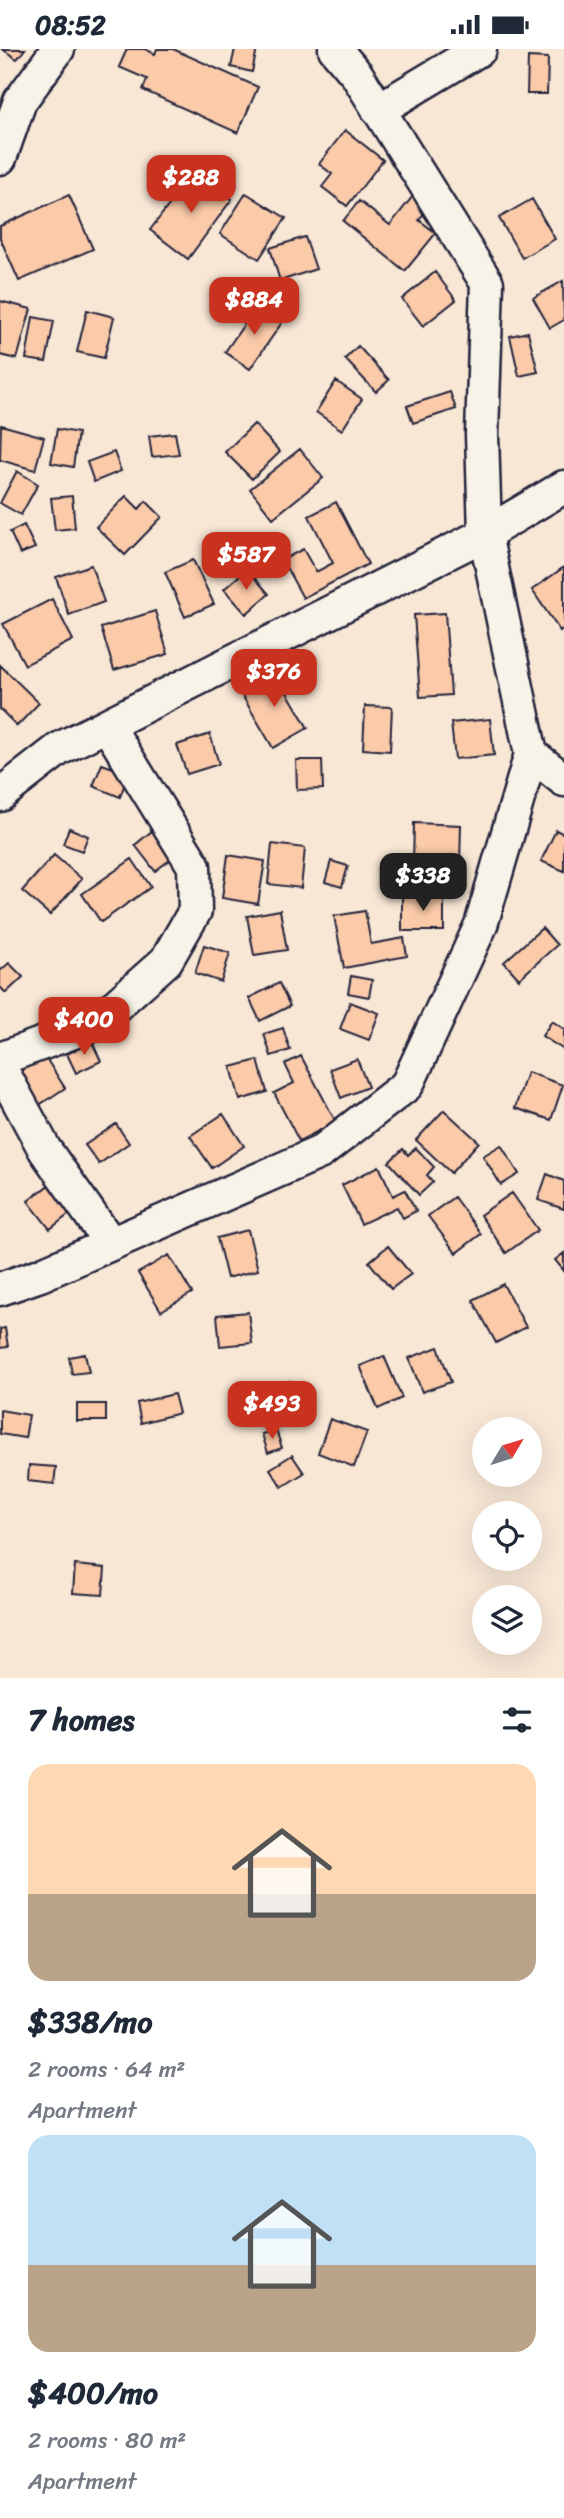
<!DOCTYPE html>
<html lang="en">
<head>
<meta charset="utf-8">
<style>
	body { margin:0; font-family:Sriracha,sans-serif; background:#f2f2f3; color:#1f2937; height:100vh; display:flex; flex-direction:column; font-size:26px; white-space:nowrap }
	* { box-sizing:border-box; margin:0 }
	p { font-size:23px; color:#747a83 }
	.icon { flex:none; width:38px; height:38px; fill:none; stroke:currentColor; stroke-width:2; stroke-linecap:round; stroke-linejoin:round }
	.map { position:relative; height:1629px; overflow:hidden }
	.details { display:flex; flex-direction:column; background:#fff; flex:1 }
	.details>* { flex:none }
	.needle { width:46px; rotate:52deg }
	.fabs { position:absolute; left:472px; top:1368px; display:grid; gap:14px }
	.fabs a { display:grid; place-items:center; width:70px; height:70px; border-radius:50%; background:#fff; box-shadow:0 7px 28px #0002; font-size:35px }
	.price { position:absolute; translate:-50% -60px; padding:0 16px; border-radius:14px; background:#c8321e; color:#fff; font-size:23px; line-height:46px; filter:drop-shadow(0 2px 4px #0008) }
	.price::after { content:''; position:absolute; left:50%; top:42px; width:21px; height:16px; margin-left:-10px; background:inherit; clip-path:polygon(0 0,100% 0,50% 100%) }
	.price.on { background:#222; color:#fff }
	ul { padding:0; list-style:none }
	li { display:grid; align-content:center; gap:14px; height:371px; padding:0 28px }
	li span { display:grid; place-items:center; height:217px; border-radius:21px; color:#555 }
	li>.icon { margin-inline-start:auto }
	span .icon { width:126px; height:126px; fill:#fffc; stroke-width:1 }
	li b { font-size:30px }
	h2 { display:flex; justify-content:space-between; align-items:center; height:84px; padding:0 28px; font-size:30px }
	.status { display:flex; justify-content:space-between; align-items:center; height:49px; padding:0 35px; background:#fff; direction:ltr }
	.status svg { height:19px; fill:currentColor }
	.map>svg:first-child { display:block }
</style>
</head>
<body>
<div class="status"><b>08:52</b><svg viewBox="0 0 49 12"><path d="M0 12V9h3v3zM5 12V6h3v6zM10 12V3h3v9zM15 12V0h3v12zM26 1h20v11H26zM47 4h2v5h-2z"/></svg></div>
<div class="map">
<svg width="564" height="1629" viewBox="0 0 564 1629">
	<rect width="100%" height="100%" fill="#f8e7d5"/>
	<filter id="ink" filterUnits="userSpaceOnUse"><feTurbulence type="fractalNoise" baseFrequency=".0143" numOctaves="2"/><feDisplacementMap in="SourceGraphic" scale="14" xChannelSelector="R" yChannelSelector="G"/><feConvolveMatrix kernelMatrix="1 2 1 2 8 2 1 2 1" color-interpolation-filters="sRGB"/></filter>
	<g filter="url(#ink)">
		<path fill="#facaa9" stroke="#22223b" stroke-width="2" d="M2,0H25L17,10Z
			M127,0H145L155,5L157,0H173L258,38L238,84L143,41L147,30L119,18Z
			M235,0H257L252,23L231,18Z
			M528,8L548,9L547,45H527Z
			M345,81L383,111L347,157L322,138L332,125L319,115Z
			M195,122L232,150L188,210L150,181Z
			M246,144L286,169L259,210L220,185Z
			M69,146L93,200L19,232L0,189V177Z
			M413,147L428,159L419,171L436,184L405,222L343,172L359,152L390,176Z
			M532,150L555,190L522,209L499,169Z
			M305,188L316,220L280,232L270,199Z
			M435,223L456,251L423,277L402,250Z
			M563,232L564,271L550,279L533,249Z
			M0,252L31,260L17,310L0,306Z
			M258,255L283,272L250,320L225,303Z
			M87,261L114,268L104,309L77,303Z
			M33,268L54,272L46,313L26,310Z
			M528,283L538,323L519,327L510,287Z
			M358,297L389,331L376,343L345,310Z
			M336,332L362,350L342,381L316,363Z
			M450,343L456,360L413,374L407,357Z
			M254,375L280,403L252,430L225,403Z
			M1,376L44,388L35,421L0,411Z
			M57,380L78,384L73,418L51,414Z
			M175,384L179,405L152,408L149,387Z
			M300,400L323,429L273,469L250,440Z
			M114,403L121,422L94,433L87,413Z
			M17,422L38,435L21,466L0,454Z
			M72,447L75,479L55,481L51,449Z
			M126,447L139,460L146,452L162,468L125,506L96,478Z
			M336,453L368,515L303,549L282,511L303,500L316,523L333,514L309,467Z
			M24,476L35,499L20,505L10,483Z
			M193,511L214,555L185,568L165,523Z
			M91,516L104,553L69,566L56,528Z
			M564,518V579L560,582L532,541Z
			M247,520L269,545L246,565L224,540Z
			M52,550L73,591L25,616L3,575Z
			M155,562L168,605L114,621L101,579Z
			M445,564L451,646L420,648L414,566Z
			M0,616L39,654L17,677L0,660Z
			M274,621L308,679L273,699L239,641Z
			M365,657L392,658L390,702L363,700Z
			M490,670L494,706L455,710L451,674Z
			M210,685L219,715L187,725L177,696Z
			M296,711H322L323,740L297,741Z
			M102,715L116,720L131,717L120,748L93,737Z
			M414,774L461,776L460,814L413,813Z
			M158,777L179,804L155,822L135,796Z
			M69,779L88,787L82,802L63,795Z
			M556,781L564,785V822L541,812Z
			M272,795L305,799L301,839L268,835Z
			M54,806L82,830L50,866L22,842Z
			M228,806L265,812L258,855L222,849Z
			M132,810L151,838L101,873L82,845Z
			M331,812L348,817L342,838L325,833Z
			M402,847H444V882H402Z
			M280,861L287,901L254,906L247,867Z
			M365,862L371,895L404,889L407,907L344,919L334,867Z
			M542,879L557,896L519,930L504,913Z
			M204,896L230,904L221,933L195,924Z
			M9,914L23,928L6,944L0,938V922Z
			M351,927L372,931L369,948L348,944Z
			M279,934L290,957L260,972L249,949Z
			M350,953L379,964L369,991L340,980Z
			M552,972L564,980V1001L542,987Z
			M283,979L290,1001L271,1007L264,985Z
			M92,993L101,1012L76,1024L67,1005Z
			M42,1003L65,1039L36,1058L13,1022Z
			M301,1007L336,1073L299,1092L274,1044L294,1034L285,1015Z
			M357,1010L368,1038L341,1049L330,1020Z
			M258,1011L267,1043L240,1051L231,1018Z
			M527,1023L563,1036L551,1071L515,1059Z
			M444,1061L479,1093L451,1124L416,1091Z
			M223,1065L244,1097L212,1119L190,1087Z
			M116,1075L129,1094L99,1115L85,1096Z
			M501,1096L519,1125L501,1136L483,1107Z
			M416,1099L434,1118L427,1126L433,1133L419,1146L389,1113L403,1100L408,1106Z
			M379,1117L393,1147L405,1141L416,1162L403,1169L397,1158L361,1175L342,1136Z
			M547,1125L564,1132V1160L538,1151Z
			M59,1128L81,1156L50,1180L28,1152Z
			M512,1144L538,1181L506,1204L480,1166Z
			M454,1148L481,1185L456,1204L428,1167Z
			M248,1181L258,1221L227,1229L217,1189Z
			M388,1197L411,1225L391,1240L369,1213Z
			M564,1204V1222L555,1211Z
			M169,1206L192,1244L161,1262L138,1224Z
			M503,1235L526,1278L496,1294L473,1251Z
			M248,1263L252,1294L220,1297L217,1266Z
			M5,1279L8,1298L0,1299V1280Z
			M438,1298L451,1333L422,1343L409,1309Z
			M85,1305L89,1323L72,1325L69,1308Z
			M384,1307L402,1349L378,1360L360,1317Z
			M291,1332L294,1347L280,1350L281,1360L258,1363L255,1349L264,1348L262,1337Z
			M174,1345L179,1364L141,1374L137,1354Z
			M252,1354L255,1369L244,1371L241,1356Z
			M77,1355H106V1372H77Z
			M0,1361L29,1366L25,1389L0,1385Z
			M330,1370L367,1383L354,1418L318,1404Z
			M276,1381L282,1399L268,1404L262,1385Z
			M292,1406L304,1424L282,1438L270,1420Z
			M29,1416L56,1418L54,1435L28,1432Z
			M75,1516L105,1519L103,1546L73,1544Z"/>
		<g fill="none" stroke-linecap="round" stroke-linejoin="round">
			<g stroke="#22223b" stroke-width="37">
				<path id="minor" d="M378,61L480,0
					M0,109L20,52L58,0
					M531,705L564,731
					M0,746L59,700L485,485L564,438
					M0,1010L95,975L166,912L195,862L194,817L107,676
					M0,1018L45,1101L111,1195
					M0,1240L40,1226L321,1103L407,1036L481,876L531,705L485,485L482,385L487,234L357,26L335,0"/>
			</g>
			<use href="#minor" stroke="#f7f3e8" stroke-width="32"/>
		</g>
	</g>
</svg>
<div class="fabs">
<a><svg class="needle" viewBox="-14 -14 28 28"><path d="M0-13l5 13h-10z" fill="#e53935"/><path d="M0 13l5-13h-10z" fill="#747a83"/></svg></a>
<a><svg class="icon" aria-label="locate" viewBox="0 0 24 24"><circle cx="12" cy="12" r="6"/><path d="M12 2v4M12 18v4M2 12h4M18 12h4"/></svg></a>
<a><svg class="icon" aria-label="layers" viewBox="0 0 24 24"><path d="M12 4l9 5-9 5-9-5zM3 14l9 5 9-5"/></svg></a>
</div>
<b class="price" style="left:191px;top:166px">$288</b>
<b class="price" style="left:254px;top:288px">$884</b>
<b class="price" style="left:246px;top:543px">$587</b>
<b class="price" style="left:274px;top:660px">$376</b>
<b class="price on" style="left:423px;top:864px">$338</b>
<b class="price" style="left:84px;top:1008px">$400</b>
<b class="price" style="left:272px;top:1392px">$493</b>
</div>
<section class="details">
<h2>7 homes<svg class="icon" aria-label="filters" viewBox="0 0 24 24"><path d="M4 7h16M4 17h16"/><circle cx="9" cy="7" r="2"/><circle cx="15" cy="17" r="2"/></svg></h2>
<ul>
<li><span style="background:linear-gradient(#ffd9b3 60%,#b9a48a 0)"><svg class="icon" aria-label="home" viewBox="0 0 24 24"><path d="M3 11l9-7 9 7M6 9v11h12V9"/></svg></span><div><b>$338/mo</b><p>2 rooms · 64 m²</p><p>Apartment</p></div></li>
<li><span style="background:linear-gradient(#bfe0f5 60%,#b9a48a 0)"><svg class="icon" aria-label="home" viewBox="0 0 24 24"><path d="M3 11l9-7 9 7M6 9v11h12V9"/></svg></span><div><b>$400/mo</b><p>2 rooms · 80 m²</p><p>Apartment</p></div></li>
</ul>
</section>
</body>
</html>
